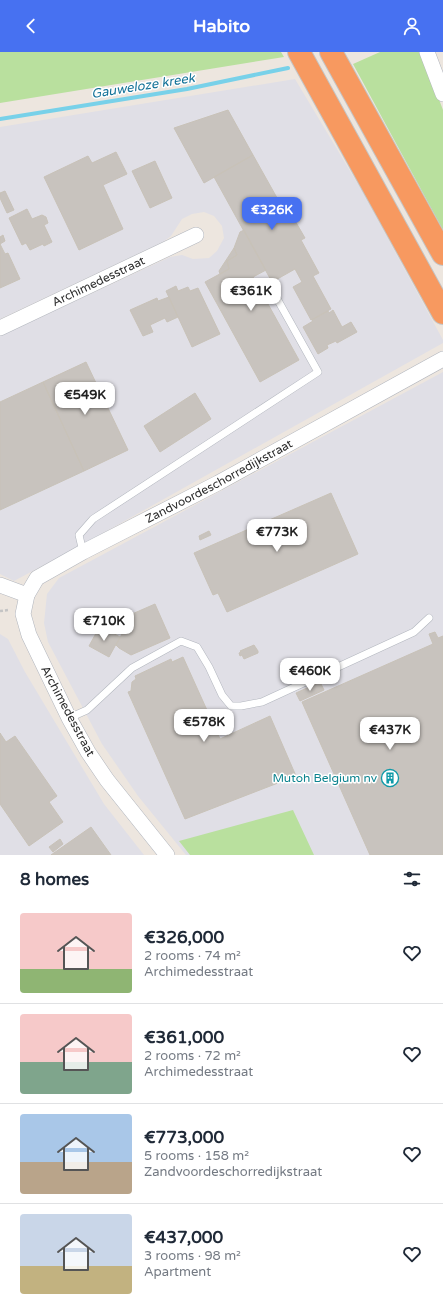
<!DOCTYPE html>
<html lang="en">
<head>
<meta charset="utf-8">
<style>
	body { margin:0; font-family:"Varela Round",sans-serif; background:#f6f6f7; color:#1f2937; height:100vh; display:flex; flex-direction:column; font-size:15px; white-space:nowrap }
	* { box-sizing:border-box; margin:0 }
	p { font-size:13px; color:#747a83 }
	.icon { flex:none; width:22px; height:22px; fill:none; stroke:currentColor; stroke-width:2; stroke-linecap:round; stroke-linejoin:round }
	.map { position:relative; height:803px; overflow:hidden }
	.drawer { display:flex; flex-direction:column; background:#fff; flex:1 }
	.drawer>* { flex:none }
	.price { position:absolute; translate:-50% -34px; padding:0 9px; border-radius:8px; background:#fff; color:#222; font-size:13px; line-height:26px; filter:drop-shadow(0 1px 2px #0008) }
	.price::after { content:''; position:absolute; left:50%; top:24px; width:12px; height:9px; margin-left:-6px; background:inherit; clip-path:polygon(0 0,100% 0,50% 100%) }
	.price.active { background:#4771f1; color:#fff }
	ul { padding:0; list-style:none }
	li { display:flex; align-items:center; gap:12px; height:100px; padding:0 20px }
	li+li { border-top:1px solid #e0e1e3 }
	li span { display:grid; place-items:center; flex:none; width:112px; height:80px; border-radius:4px; color:#555 }
	li>.icon { margin-inline-start:auto }
	span .icon { width:48px; height:48px; fill:#fffc; stroke-width:1 }
	li b { font-size:17px }
	h2 { display:flex; justify-content:space-between; align-items:center; height:48px; padding:0 20px; font-size:17px }
	header { display:flex; justify-content:space-between; align-items:center; height:52px; padding:0 20px; background:#4771f1; color:#fff; font-size:18px; font-weight:700 }
	.map>svg:first-child { display:block }
</style>
</head>
<body>
<header><svg class="icon" aria-label="back" viewBox="0 0 24 24"><path d="M15 5l-7 7 7 7"/></svg>Habito<svg class="icon" aria-label="person" viewBox="0 0 24 24"><circle cx="12" cy="8" r="4"/><path d="M4 21q1-7 8-7t8 7"/></svg></header>
<div class="map">
<svg width="443" height="803" viewBox="0 0 443 803">
	<rect width="100%" height="100%" fill="#ede6df"/>
	<path fill="#e0dfe6" d="M295,27L362,139L443,288V291L96,485L14,529L0,522V284L170,205L182,203L193,207L209,206L217,199L224,186L222,174L214,164L204,160L192,162L182,167L171,184L163,190L0,267V75Z
		M443,320V803H186L138,744L102,692L48,590L44,571L47,542L59,526Z
		M0,582L8,587L25,620L104,752L144,803H0Z"/>
	<path fill="#b9e09e" d="M0,0H281L284,5L0,51Z
		M380,0H421L443,58V178L353,12Z
		M293,758L314,803H190L179,789Z"/>
	<g fill="none" stroke-linecap="round" stroke-linejoin="round">
		<path stroke="#78d1e9" stroke-width="4" d="M0,67L187,37L288,16"/>
	</g>
	<path fill="#c8c3be" stroke="#c8c2b8" d="M228,58L253,103L204,131L174,76Z
		M116,100L127,122L103,133L123,177L79,198L44,125L88,104L92,111Z
		M253,103L290,169L294,167L305,186L301,188L319,221L313,224L331,257L311,268L293,235L302,230L295,217L272,230L214,125Z
		M155,109L172,146L150,156L132,119Z
		M5,139L14,158L7,161L0,146V141Z
		M27,157L32,167L42,163L46,165L48,171L44,173L52,190L44,194L43,192L30,198L26,191L22,193L9,166Z
		M244,178L266,218L253,225L299,308L260,330L205,230L229,217L227,209L237,203L234,196L240,180Z
		M3,183L5,189L0,192L5,202L8,201L20,227L0,236V185Z
		M234,196L237,203L227,209L229,217L220,222L219,219Z
		M176,234L178,239L188,235L190,239L198,236L220,282L192,295L166,239Z
		M169,245L178,265L167,270L165,266L150,273L153,280L143,284L130,258L157,246L158,249Z
		M333,258L342,275L351,270L357,280L337,291L336,289L327,293L328,296L318,302L303,275L313,269L312,268L328,259L329,261Z
		M86,310L128,398L84,419L43,330Z
		M43,330L84,419L0,458V350Z
		M195,341L211,367L160,400L144,374Z
		M331,441L358,502L227,560L218,541L213,543L194,501Z
		M209,479L211,483L200,488L199,484Z
		M155,552L170,586L131,603L119,596L116,593L122,582L116,569Z
		M100,574L120,585L109,605L89,594Z
		M435,580L438,586L443,584V803H370L302,650L433,592L429,582Z
		M254,593L258,599V601L244,607L242,603L240,604L239,601L241,600L240,599Z
		M183,605L220,687L270,664L296,724L185,767L128,640L131,639L132,630L136,627L135,624L171,607L172,610Z
		M320,630L324,638L300,649L296,641Z
		M0,681L6,690L15,684L57,744L49,750L63,770L29,794L0,752Z
		M91,775L111,803H51Z
		M60,787L63,792L53,800L49,795Z"/>
	<g fill="none" stroke-linecap="round" stroke-linejoin="round">
		<g stroke="#b2b6be" stroke-width="8">
			<path id="service" d="M83,500L79,483L93,467L318,320L275,243
				M69,666L87,658L132,616L181,589L197,595L209,615L222,643L231,654H241L262,650L414,580L429,566"/>
		</g>
		<g stroke="#b2b6be" stroke-width="16">
			<g id="minor">
				<path d="M427,0L443,42"/>
				<path id="s1" d="M0,276L196,183"/>
				<path d="M0,533L27,543"/>
				<path id="s2" d="M167,803L107,728L88,700L69,666L29,583L23,562L27,543L37,526L83,500L218,431L443,307"/>
			</g>
		</g>
		<g stroke="#c4c4c4" stroke-width="24">
			<path id="motorway" d="M299,0L443,261
				M331,0L443,202"/>
		</g>
		<path stroke="#c4c4c4" stroke-width="2.5" stroke-dasharray="3 2" stroke-linecap="butt" d="M0,559L9,558"/>
		<use href="#service" stroke="#fff" stroke-width="7"/>
		<use href="#minor" stroke="#fff" stroke-width="15"/>
		<use href="#motorway" stroke="#f79960" stroke-width="22"/>
	</g>
	<defs>
		<g id="building-ring" transform="scale(0.9)"><circle r="9.5" fill="#fff" stroke="#0f9aa8" stroke-width="1.5"/><path d="M-4-6H4V6H1V3H-1V6H-4ZM-2.5-4.3h1.7v1.8h-1.7ZM.8-4.3h1.7v1.8H.8ZM-2.5-1h1.7V.8h-1.7ZM.8-1h1.7V.8H.8Z" fill="#0f9aa8"/></g>
	</defs>
	<g fill-rule="evenodd">
		<use href="#building-ring" x="390" y="726"/>
	</g>
	<g text-anchor="middle" dominant-baseline="central" stroke-width="3" stroke-linejoin="round" paint-order="stroke">
		<g font-size="12" fill="#2c2c2c" stroke="#fff">
			<text stroke="none"><textPath href="#s1" startOffset="109">Archimedesstraat</textPath></text>
			<text stroke="none"><textPath href="#s2" startOffset="528">Zandvoordeschorredijkstraat</textPath></text>
			<text transform="translate(68 659) rotate(62)">Archimedesstraat</text>
		</g>
		<g font-size="12" fill="#0d838f" stroke="#fff" text-anchor="end">
			<text x="377" y="726">Mutoh Belgium nv</text>
		</g>
		<g font-size="13" font-style="italic" fill="#147298" stroke="#fff">
			<text transform="translate(143 34) rotate(-9)">Gauweloze kreek</text>
		</g>
	</g>
</svg>
<b class="price active" style="left:272px;top:179px">€326K</b>
<b class="price" style="left:251px;top:260px">€361K</b>
<b class="price" style="left:85px;top:364px">€549K</b>
<b class="price" style="left:277px;top:501px">€773K</b>
<b class="price" style="left:104px;top:590px">€710K</b>
<b class="price" style="left:310px;top:640px">€460K</b>
<b class="price" style="left:204px;top:691px">€578K</b>
<b class="price" style="left:390px;top:699px">€437K</b>
</div>
<section class="drawer">
<h2>8 homes<svg class="icon" aria-label="filters" viewBox="0 0 24 24"><path d="M4 7h16M4 17h16"/><circle cx="9" cy="7" r="2"/><circle cx="15" cy="17" r="2"/></svg></h2>
<ul>
<li><span style="background:linear-gradient(#f6c9c9 70%,#8fb573 0)"><svg class="icon" aria-label="home" viewBox="0 0 24 24"><path d="M3 11l9-7 9 7M6 9v11h12V9"/></svg></span><div><b>€326,000</b><p>2 rooms · 74 m²</p><p>Archimedesstraat</p></div><svg class="icon" aria-label="heart" viewBox="0 0 24 24"><path d="M12 20l-8-8c-3-5 5-10 8-4 3-6 11-1 8 4z"/></svg></li>
<li><span style="background:linear-gradient(#f6c9c9 60%,#7fa58c 0)"><svg class="icon" aria-label="home" viewBox="0 0 24 24"><path d="M3 11l9-7 9 7M6 9v11h12V9"/></svg></span><div><b>€361,000</b><p>2 rooms · 72 m²</p><p>Archimedesstraat</p></div><svg class="icon" aria-label="heart" viewBox="0 0 24 24"><path d="M12 20l-8-8c-3-5 5-10 8-4 3-6 11-1 8 4z"/></svg></li>
<li><span style="background:linear-gradient(#a9c7e8 60%,#b9a48a 0)"><svg class="icon" aria-label="home" viewBox="0 0 24 24"><path d="M3 11l9-7 9 7M6 9v11h12V9"/></svg></span><div><b>€773,000</b><p>5 rooms · 158 m²</p><p>Zandvoordeschorredijkstraat</p></div><svg class="icon" aria-label="heart" viewBox="0 0 24 24"><path d="M12 20l-8-8c-3-5 5-10 8-4 3-6 11-1 8 4z"/></svg></li>
<li><span style="background:linear-gradient(#c9d6e8 65%,#c2b280 0)"><svg class="icon" aria-label="home" viewBox="0 0 24 24"><path d="M3 11l9-7 9 7M6 9v11h12V9"/></svg></span><div><b>€437,000</b><p>3 rooms · 98 m²</p><p>Apartment</p></div><svg class="icon" aria-label="heart" viewBox="0 0 24 24"><path d="M12 20l-8-8c-3-5 5-10 8-4 3-6 11-1 8 4z"/></svg></li>
</ul>
</section>
</body>
</html>
